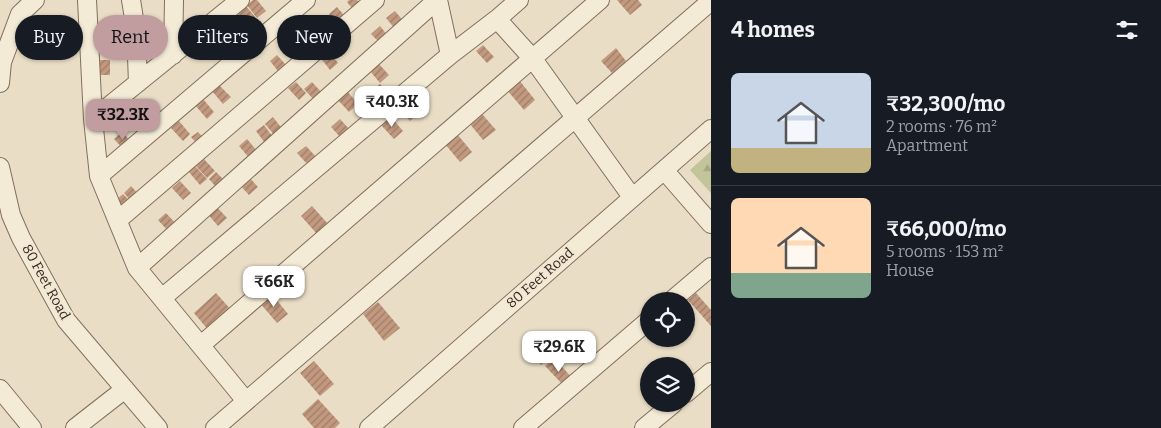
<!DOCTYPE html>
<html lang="en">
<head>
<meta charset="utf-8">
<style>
	body { margin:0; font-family:Bitter,serif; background:#242831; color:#f1f3f6; height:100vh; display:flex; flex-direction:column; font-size:19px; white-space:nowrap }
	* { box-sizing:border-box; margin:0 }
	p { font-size:16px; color:#9ea1a6 }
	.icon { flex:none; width:28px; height:28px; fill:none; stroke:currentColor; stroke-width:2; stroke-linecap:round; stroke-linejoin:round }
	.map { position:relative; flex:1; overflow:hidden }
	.drawer { display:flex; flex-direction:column; background:#171b24; width:450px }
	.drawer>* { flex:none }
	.banner { position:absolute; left:15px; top:15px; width:475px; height:45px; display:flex; gap:10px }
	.buttons { position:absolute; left:640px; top:292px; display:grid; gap:10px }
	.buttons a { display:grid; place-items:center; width:55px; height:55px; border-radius:50%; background:#171b24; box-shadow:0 1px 4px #0004; font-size:25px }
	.price { position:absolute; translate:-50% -42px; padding:0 11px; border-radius:10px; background:#fff; color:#222; font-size:16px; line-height:32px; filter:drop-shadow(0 1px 2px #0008) }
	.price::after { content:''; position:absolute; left:50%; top:30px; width:15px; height:11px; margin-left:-8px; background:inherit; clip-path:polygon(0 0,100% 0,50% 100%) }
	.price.on { background:#c29da0; color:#111 }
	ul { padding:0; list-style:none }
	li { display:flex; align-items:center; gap:15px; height:125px; padding:0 20px }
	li+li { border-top:1px solid #363941 }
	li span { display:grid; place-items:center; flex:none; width:140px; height:100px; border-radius:8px; color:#555 }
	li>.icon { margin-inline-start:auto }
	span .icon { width:60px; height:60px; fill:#fffc; stroke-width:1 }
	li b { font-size:21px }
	h2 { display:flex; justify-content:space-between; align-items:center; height:60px; padding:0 20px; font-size:21px }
	.pill { padding:0 18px; border-radius:22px; background:#171b24; box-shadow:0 1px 4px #0004; font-size:18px; line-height:45px }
	.pill.on { background:#c29da0; color:#111 }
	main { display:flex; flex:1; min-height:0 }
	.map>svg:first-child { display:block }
</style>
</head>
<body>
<main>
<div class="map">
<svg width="711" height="428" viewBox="0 0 711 428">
	<defs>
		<pattern id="forest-firs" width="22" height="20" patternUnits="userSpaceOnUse" patternTransform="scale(1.25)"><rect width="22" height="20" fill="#c2c59a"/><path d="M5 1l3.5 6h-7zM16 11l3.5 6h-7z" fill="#a7a984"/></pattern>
		<pattern id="building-hatch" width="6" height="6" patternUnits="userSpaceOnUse" patternTransform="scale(1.25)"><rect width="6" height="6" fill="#c2997f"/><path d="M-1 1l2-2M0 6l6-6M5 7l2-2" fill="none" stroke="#9e7d67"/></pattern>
	</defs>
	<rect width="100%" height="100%" fill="#e9ddc5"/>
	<path fill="url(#forest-firs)" d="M711,151V193L690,170Z"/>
	<path fill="url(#building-hatch)" d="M253,0H257L266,11L257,18L247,5Z
		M349,0H357L363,7L356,13L347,2Z
		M617,0H638L642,5L630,15Z
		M246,6L256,18L248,25L237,13Z
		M337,7L348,20L339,27L329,14Z
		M395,11L405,23L396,30L386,18Z
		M293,22L305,36L297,43L285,29Z
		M380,26L388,36L380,43L371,34Z
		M130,27V43H111V28Z
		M141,36H156V51H141Z
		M230,38L241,51L232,59L221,45Z
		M294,42L302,51L294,57L287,48Z
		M483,45L494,57L487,63L476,51Z
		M616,48L626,61L612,73L601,61Z
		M327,49L338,63L330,70L319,56Z
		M277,55L286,65L278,71L270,61Z
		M94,60H110V75H94Z
		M379,64L389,75L380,83L370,71Z
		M519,80L535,100L524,110L507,90Z
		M296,82L306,93L299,100L288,88Z
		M312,82L323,94L315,101L304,89Z
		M380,84L390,95L382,102L372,91Z
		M219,85L231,97L223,104L212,91Z
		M347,91L358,104L349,112L337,99Z
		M414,96L425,109L418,115L407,102Z
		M203,99L214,112L207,119L195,105Z
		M405,102L417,115L410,121L398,108Z
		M482,114L496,130L483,140L470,124Z
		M273,117L283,130L276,137L265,124Z
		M391,117L403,131L394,139L381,125Z
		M340,119L351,131L342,139L331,127Z
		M179,121L190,134L183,141L171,128Z
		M264,125L273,137L265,143L256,131Z
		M122,132L132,143L124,150L114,139Z
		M198,132L205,139L198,145L191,137Z
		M457,134L472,152L460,162L445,144Z
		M247,139L258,152L250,159L239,146Z
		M306,146L318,159L309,166L297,153Z
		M203,158L215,171L207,178L195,165Z
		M195,166L207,179L200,185L188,171Z
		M216,172L224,180L216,187L209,179Z
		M247,175L258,187L249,195L238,183Z
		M180,181L191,193L183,200L172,188Z
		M131,186L141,197L133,203L124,193Z
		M123,194L133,204L125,211L116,200Z
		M215,205L227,218L218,226L206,212Z
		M312,206L328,224L317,234L301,216Z
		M166,213L177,225L169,232L158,220Z
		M216,293L233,312L210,332L194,313Z
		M271,293L288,314L277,323L259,302Z
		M696,293L711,310V326L688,300Z
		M378,302L400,328L384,341L363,314Z
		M546,337L557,350L541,365L529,352Z
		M554,358L574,380L565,387L545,366Z
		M314,361L334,384L320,396L300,373Z
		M318,399L340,423L335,428H314L302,414Z"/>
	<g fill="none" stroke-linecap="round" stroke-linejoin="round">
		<g stroke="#816f5d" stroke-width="20">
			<path id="minor" d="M87,0L93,119
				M131,0L136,31L138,83
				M240,0L93,119L99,176L137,268L246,401
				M438,0L450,55
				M519,0L497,19L533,59L632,197
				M173,55L174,0
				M0,83L2,62L20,14L35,0
				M0,167L11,215L21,238L66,320L158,428
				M664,170L711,224
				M99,176L306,0
				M118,220L375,0
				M137,268L437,0
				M162,298L450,55L497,19
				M671,301L711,267
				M201,345L600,0
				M0,389L32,428
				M686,393L711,372
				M75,428L125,389
				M215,428L711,1
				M369,428L711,129
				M523,428L649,320
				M644,428L673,404"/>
		</g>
		<use href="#minor" stroke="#f4ebd7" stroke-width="18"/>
	</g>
	<g text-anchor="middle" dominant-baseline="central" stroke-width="4.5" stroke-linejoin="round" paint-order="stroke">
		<g font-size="14" fill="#33281f" stroke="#f1e7d3">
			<text transform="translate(540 278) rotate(-41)">80 Feet Road</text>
			<text transform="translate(46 282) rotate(61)">80 Feet Road</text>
		</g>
	</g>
</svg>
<div class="buttons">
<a><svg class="icon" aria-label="locate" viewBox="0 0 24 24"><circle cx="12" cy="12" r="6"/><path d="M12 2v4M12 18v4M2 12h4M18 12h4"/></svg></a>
<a><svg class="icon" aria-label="layers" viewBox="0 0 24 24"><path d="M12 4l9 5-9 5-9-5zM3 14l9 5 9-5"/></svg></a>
</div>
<b class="price" style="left:392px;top:128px">₹40.3K</b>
<b class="price on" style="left:123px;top:141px">₹32.3K</b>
<b class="price" style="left:274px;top:308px">₹66K</b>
<b class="price" style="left:559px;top:373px">₹29.6K</b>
<div class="banner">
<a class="pill">Buy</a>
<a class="pill on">Rent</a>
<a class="pill">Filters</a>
<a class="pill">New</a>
</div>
</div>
<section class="drawer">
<h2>4 homes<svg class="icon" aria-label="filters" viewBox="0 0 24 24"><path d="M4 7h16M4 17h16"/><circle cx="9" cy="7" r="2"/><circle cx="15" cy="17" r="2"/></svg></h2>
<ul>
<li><span style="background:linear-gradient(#c9d6e8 75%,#c2b280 0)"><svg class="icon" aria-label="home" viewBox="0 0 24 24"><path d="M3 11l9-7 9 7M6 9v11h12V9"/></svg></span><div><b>₹32,300/mo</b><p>2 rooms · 76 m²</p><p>Apartment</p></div></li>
<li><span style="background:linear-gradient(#ffd9b3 75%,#7fa58c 0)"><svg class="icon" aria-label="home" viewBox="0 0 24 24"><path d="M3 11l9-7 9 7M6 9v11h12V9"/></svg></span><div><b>₹66,000/mo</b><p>5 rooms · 153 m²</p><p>House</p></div></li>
</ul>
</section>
</main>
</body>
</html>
